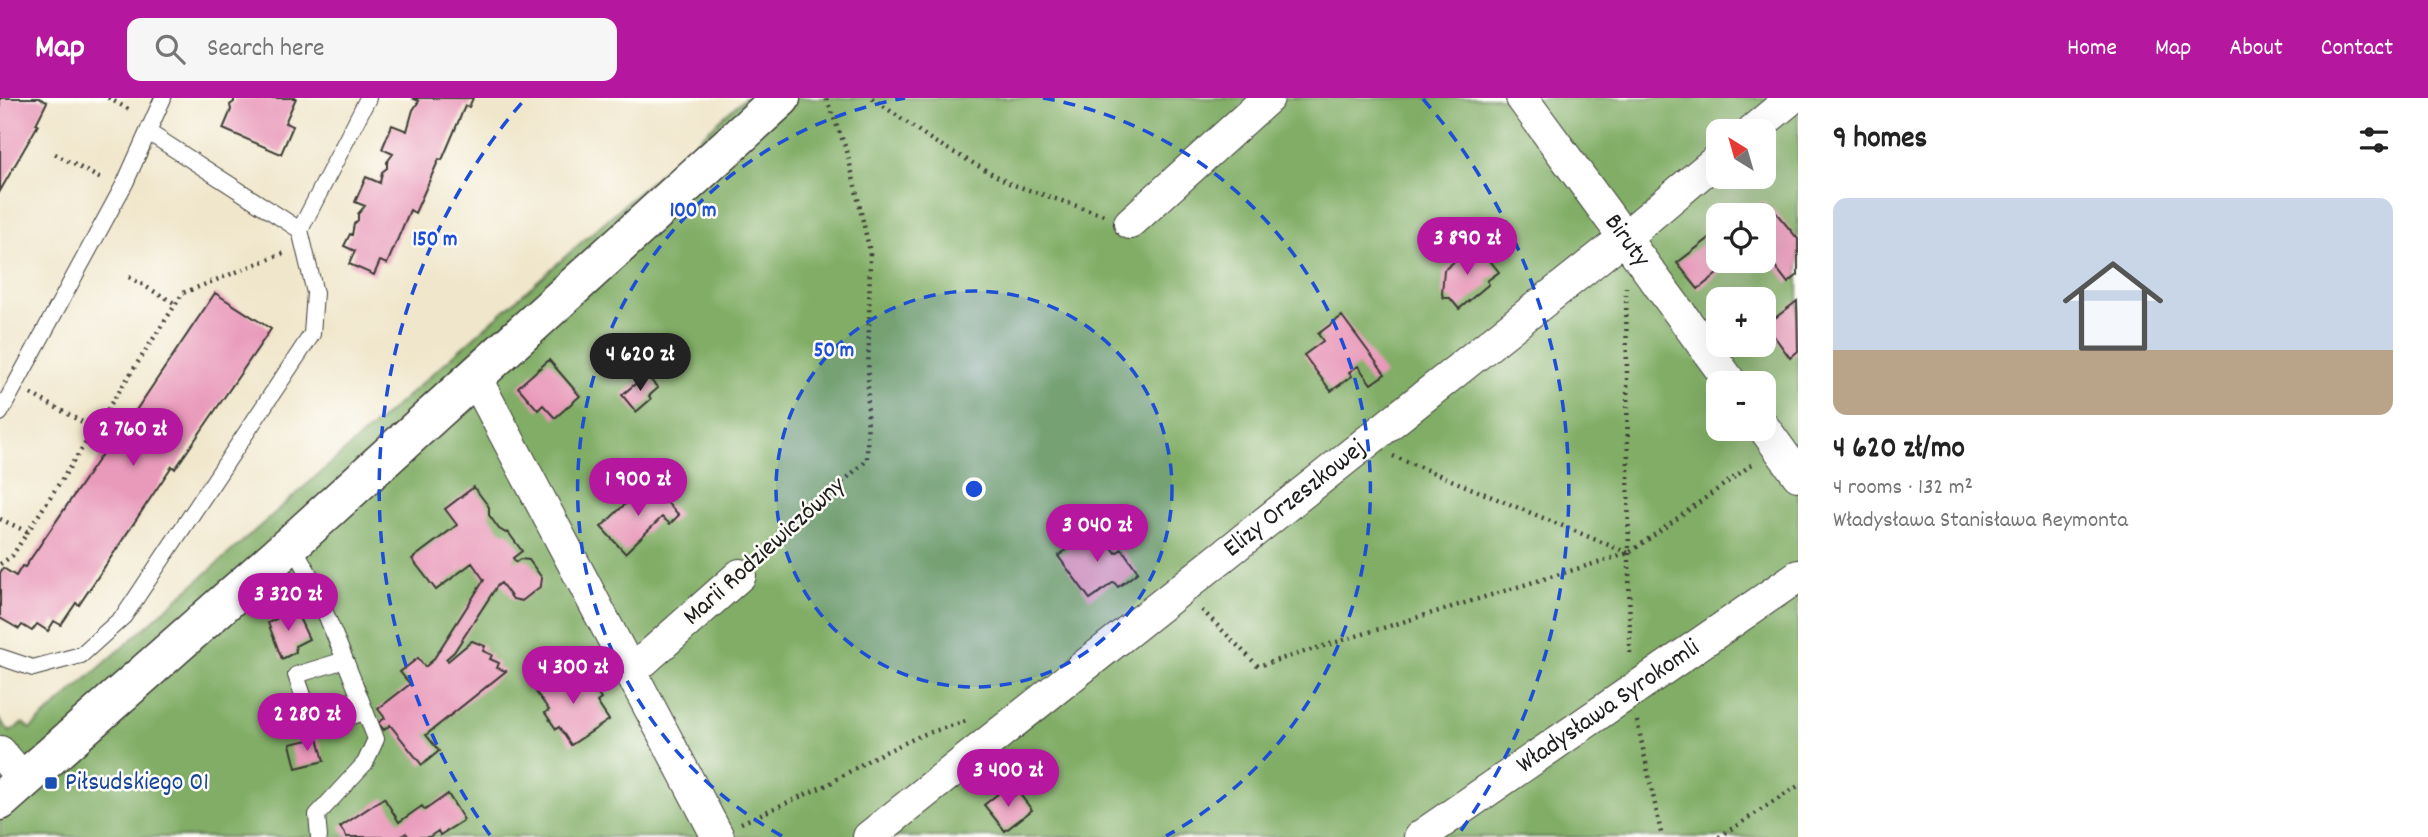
<!DOCTYPE html>
<html lang="en">
<head>
<meta charset="utf-8">
<style>
	body { margin:0; font-family:Dekko,sans-serif; background:#f6f6f6; color:#222; height:100vh; display:flex; flex-direction:column; font-size:26px; white-space:nowrap }
	* { box-sizing:border-box; margin:0 }
	p { font-size:23px; color:#767676 }
	.icon { flex:none; width:38px; height:38px; fill:none; stroke:currentColor; stroke-width:2; stroke-linecap:round; stroke-linejoin:round }
	.map { position:relative; flex:1; overflow:hidden }
	.drawer { display:flex; flex-direction:column; background:#fff; width:630px }
	.drawer>* { flex:none }
	.needle { width:46px; rotate:323deg }
	.controls { position:absolute; left:1706px; top:21px; display:grid; gap:14px }
	.controls a { display:grid; place-items:center; width:70px; height:70px; border-radius:14px; background:#fff; box-shadow:0 7px 28px #0002; font-size:35px }
	.price { position:absolute; translate:-50% -60px; padding:0 16px; border-radius:24px; background:#b5179e; color:#fff; font-size:23px; line-height:46px; filter:drop-shadow(0 2px 4px #0008) }
	.price::after { content:''; position:absolute; left:50%; top:42px; width:21px; height:16px; margin-left:-10px; background:inherit; clip-path:polygon(0 0,100% 0,50% 100%) }
	.price.on { background:#222; color:#fff }
	ul { padding:0; list-style:none }
	li { display:grid; align-content:center; gap:14px; height:371px; padding:0 35px }
	li span { display:grid; place-items:center; height:217px; border-radius:14px; color:#555 }
	li>.icon { margin-inline-start:auto }
	span .icon { width:126px; height:126px; fill:#fffc; stroke-width:1 }
	li b { font-size:30px }
	h2 { display:flex; justify-content:space-between; align-items:center; height:84px; padding:0 35px; font-size:30px }
	header { display:flex; align-items:center; gap:42px; box-sizing:border-box; height:98px; padding:0 35px; background:#b5179e; color:#fff }
	header strong { font-size:33px }
	nav { display:flex; gap:38px; margin-inline-start:auto; font-size:24px }
	.search { width:490px; height:63px; background:#f6f6f6; display:flex; align-items:center; gap:18px; box-sizing:border-box; padding:0 24px; border-radius:14px; color:#767676; font-size:26px }
	main { display:flex; flex:1; min-height:0 }
	.map>svg:first-child { display:block }
</style>
</head>
<body>
<header>
<strong>Map</strong>
<div class="search"><svg class="icon" aria-label="search" viewBox="0 0 24 24"><circle cx="10" cy="10" r="6"/><path d="M15 15l6 6"/></svg>Search here</div>
<nav><a>Home</a><a>Map</a><a>About</a><a>Contact</a></nav>
</header>
<main>
<div class="map">
<svg width="1798" height="739" viewBox="0 0 1798 739">
	<rect width="100%" height="100%" fill="#fdfcf7"/>
	<filter id="ink" filterUnits="userSpaceOnUse"><feTurbulence type="fractalNoise" baseFrequency=".0143" numOctaves="2"/><feDisplacementMap in="SourceGraphic" scale="14" xChannelSelector="R" yChannelSelector="G"/><feConvolveMatrix kernelMatrix="1 2 1 2 8 2 1 2 1" color-interpolation-filters="sRGB"/></filter>
	<filter id="wash" filterUnits="userSpaceOnUse"><feTurbulence type="fractalNoise" baseFrequency=".00686" numOctaves="4" result="noise"/><feDisplacementMap in="SourceGraphic" scale="28" xChannelSelector="R" yChannelSelector="G"/><feGaussianBlur stdDeviation="1.57" result="paint"/><feColorMatrix in="noise" values="0 0 0 0 0 0 0 0 0 0 0 0 0 0 0 0 0 1.4 0 .05"/><feComposite in="paint" operator="in"/></filter>
	<g filter="url(#wash)">
		<rect width="100%" height="100%" fill="#f0e6cb"/>
		<path fill="#81ad66" stroke="#4e6441" stroke-width="2" fill-rule="evenodd" d="M745,0H1798V739H0V622L10,634L23,625L30,631ZM1718,33H1764V79H1718ZM1718,117H1764V163H1718ZM1718,201H1764V247H1718ZM1718,285H1764V331H1718Z"/>
		<g id="blocks">
			<path fill="#e999ba" d="M0,0H39L47,4L36,26L38,27L0,93Z
				M234,0H296L285,25L293,28L281,56L223,31L231,12L230,7L234,4Z
				M412,0H473L469,9L465,8L442,62L439,61L415,115L410,112L387,166L380,163L374,177L349,166L355,153L344,148L350,136L352,137L354,126L358,122V116L365,108L355,104L366,79L380,85L382,74L387,70V64L393,56L382,51L392,27L407,33L413,12L419,3Z
				M1764,103L1770,112L1772,110L1798,141V177L1788,185L1764,154V117H1753L1751,114Z
				M1711,139L1718,148V163H1729L1731,165L1698,191L1677,165Z
				M1479,149L1499,174L1487,183L1489,186L1459,211L1450,200H1444L1442,196L1444,172L1465,155L1467,158Z
				M215,195L271,231L175,371L172,368L79,507L76,505L61,527L54,523L48,533L37,526L32,533L22,527L19,531L0,520V475L3,470L16,478L22,468L25,469L119,331L122,333Z
				M1797,203L1798,253L1790,260L1766,227Z
				M1342,218L1385,276L1371,286L1358,268L1349,274L1352,278L1331,293L1304,257L1323,243L1318,236Z
				M549,262L580,298L555,320L543,307L538,312L518,289Z
				M646,277L658,290L649,298L651,301L636,314L622,297Z
				M644,388L656,400L660,397L679,417L670,426L662,419L625,455L601,429Z
				M474,389L489,409V417L499,431L506,435L508,434L522,453L513,460L516,464L520,461L529,462L542,480L541,488L522,503L513,501L501,485L497,488L454,554L446,561L448,563L472,543L485,548L483,553L492,557L490,561L499,565L497,570L506,573L426,637L439,653L422,667L390,627L384,632L378,625L385,620L378,611L410,586L400,574L418,560L425,569L433,562L484,482L472,465L436,492L412,461L457,427L445,411Z
				M1097,429L1116,455L1122,451L1138,474L1118,489L1114,484L1090,501L1058,458Z
				M295,511L309,541L295,548L296,554L282,561L268,525Z
				M574,569L585,587L589,584L601,601L597,604L609,622L571,647L559,629L556,631L545,615L549,612L536,594Z
				M318,640L324,663L296,670L290,646Z
				M1004,691L1011,700L1018,694L1032,712L1005,733L984,707Z
				M448,696L464,722L440,737L438,733L429,739H409L406,735L400,739H347L340,729L384,700L399,724L422,708L425,712Z"/>
		</g>
	</g>
	<g filter="url(#ink)">
		<use href="#blocks" fill-opacity="0" stroke="#3c3a36" stroke-width="2"/>
		<g fill="none" stroke-linecap="round" stroke-linejoin="round">
			<g stroke="#3c3a36" stroke-width="18">
				<path id="service" d="M148,34L300,132
					M0,315L125,85L163,0
					M292,446L309,476L345,562
					M0,559L33,570L81,557L124,518L312,236L315,195L300,132L368,0
					M319,739L317,717L365,665L376,641L345,562L296,577L314,629L365,614"/>
			</g>
			<g stroke="#3c3a36" stroke-width="34">
				<g id="minor">
					<path id="s1" d="M1522,0L1731,285"/>
					<path d="M1752,33L1792,0"/>
					<path d="M1130,125L1268,0"/>
					<path d="M475,279L718,739"/>
					<path d="M1764,330L1798,377"/>
					<path d="M632,573L740,477"/>
					<path d="M0,654L24,682"/>
					<path id="s2" d="M869,739L1625,139L1718,61"/>
					<path id="s3" d="M1420,739L1798,478"/>
				</g>
			</g>
			<g stroke="#3c3a36" stroke-width="41">
				<path id="tertiary" d="M0,703L292,445L781,0"/>
			</g>
			<path stroke="#3c3a36" stroke-width="4.5" stroke-dasharray="2 5" stroke-linecap="butt" d="M108,0L132,13
				M872,0L933,43L1011,86L1104,117
				M55,56L103,82
				M129,179L176,206
				M1626,189L1630,558
				M31,296L95,331
				M1393,358L1628,455
				M0,421L28,434
				M759,459L867,362L870,154L847,53L826,0
				M0,466L12,458L183,195L287,154
				M1202,512L1258,568L1629,455L1754,365
				M1637,623L1662,739
				M741,725L829,686L872,660L922,637L969,622
				M1719,739L1798,688"/>
			<use href="#service" stroke="#fff" stroke-width="16"/>
			<use href="#minor" stroke="#fff" stroke-width="32"/>
			<use href="#tertiary" stroke="#fff" stroke-width="38"/>
		</g>
	</g>
	<circle cx="974" cy="391" r="198" fill="#1d4ed8" fill-opacity=".12"/>
	<g fill="none" stroke="#1d4ed8" stroke-width="3.5" stroke-dasharray="12 9">
		<circle cx="974" cy="391" r="198"/>
		<path d="M782 738A397 397 0 0 1 905 0M1043 0A397 397 0 0 1 1166 738"/>
		<path d="M490 737A595 595 0 0 1 525 1M1423 1A595 595 0 0 1 1458 737"/>
	</g>
	<rect fill="#1a4fb4" stroke="#fdfcf7" stroke-width="2.5" x="44" y="678" width="14" height="14" rx="3.5"/>
	<g text-anchor="middle" dominant-baseline="central" stroke-width="5" stroke-linejoin="round" paint-order="stroke">
		<g font-size="26" fill="#1c1c1c" stroke="#fdfcf7">
			<text stroke="none"><textPath href="#s1" startOffset="177">Biruty</textPath></text>
			<text stroke="none"><textPath href="#s2" startOffset="544">Elizy Orzeszkowej</textPath></text>
			<text transform="translate(765 454) rotate(-42)">Marii Rodziewiczówny</text>
			<text stroke="none"><textPath href="#s3" startOffset="229">Władysława Syrokomli</textPath></text>
		</g>
		<g font-size="26" fill="#164399" stroke="#fdfcf7" text-anchor="start">
			<text x="65" y="685">Piłsudskiego 01</text>
		</g>
	</g>
	<circle cx="974" cy="391" r="10" fill="#1d4ed8" stroke="#fdfcf7" stroke-width="3.5"/>
	<g font-size="21" text-anchor="middle" font-weight="bold" fill="#1d4ed8" stroke="#fdfcf7" stroke-width="5" stroke-linejoin="round" paint-order="stroke">
		<text x="693" y="118">100 m</text>
		<text x="435" y="147">150 m</text>
		<text x="834" y="258">50 m</text>
	</g>
</svg>
<div class="controls">
<a><svg class="needle" viewBox="-14 -14 28 28"><path d="M0-13l5 13h-10z" fill="#e53935"/><path d="M0 13l5-13h-10z" fill="#767676"/></svg></a>
<a><svg class="icon" aria-label="locate" viewBox="0 0 24 24"><circle cx="12" cy="12" r="6"/><path d="M12 2v4M12 18v4M2 12h4M18 12h4"/></svg></a>
<a>+</a>
<a>−</a>
</div>
<b class="price" style="left:1467px;top:179px">3 890 zł</b>
<b class="price on" style="left:640px;top:295px">4 620 zł</b>
<b class="price" style="left:133px;top:370px">2 760 zł</b>
<b class="price" style="left:638px;top:420px">1 900 zł</b>
<b class="price" style="left:1097px;top:466px">3 040 zł</b>
<b class="price" style="left:288px;top:535px">3 320 zł</b>
<b class="price" style="left:573px;top:608px">4 300 zł</b>
<b class="price" style="left:307px;top:655px">2 280 zł</b>
<b class="price" style="left:1008px;top:711px">3 400 zł</b>
</div>
<section class="drawer">
<h2>9 homes<svg class="icon" aria-label="filters" viewBox="0 0 24 24"><path d="M4 7h16M4 17h16"/><circle cx="9" cy="7" r="2"/><circle cx="15" cy="17" r="2"/></svg></h2>
<ul>
<li><span style="background:linear-gradient(#c9d6e8 70%,#b9a48a 0)"><svg class="icon" aria-label="home" viewBox="0 0 24 24"><path d="M3 11l9-7 9 7M6 9v11h12V9"/></svg></span><div><b>4 620 zł/mo</b><p>4 rooms · 132 m²</p><p>Władysława Stanisława Reymonta</p></div></li>
</ul>
</section>
</main>
</body>
</html>
